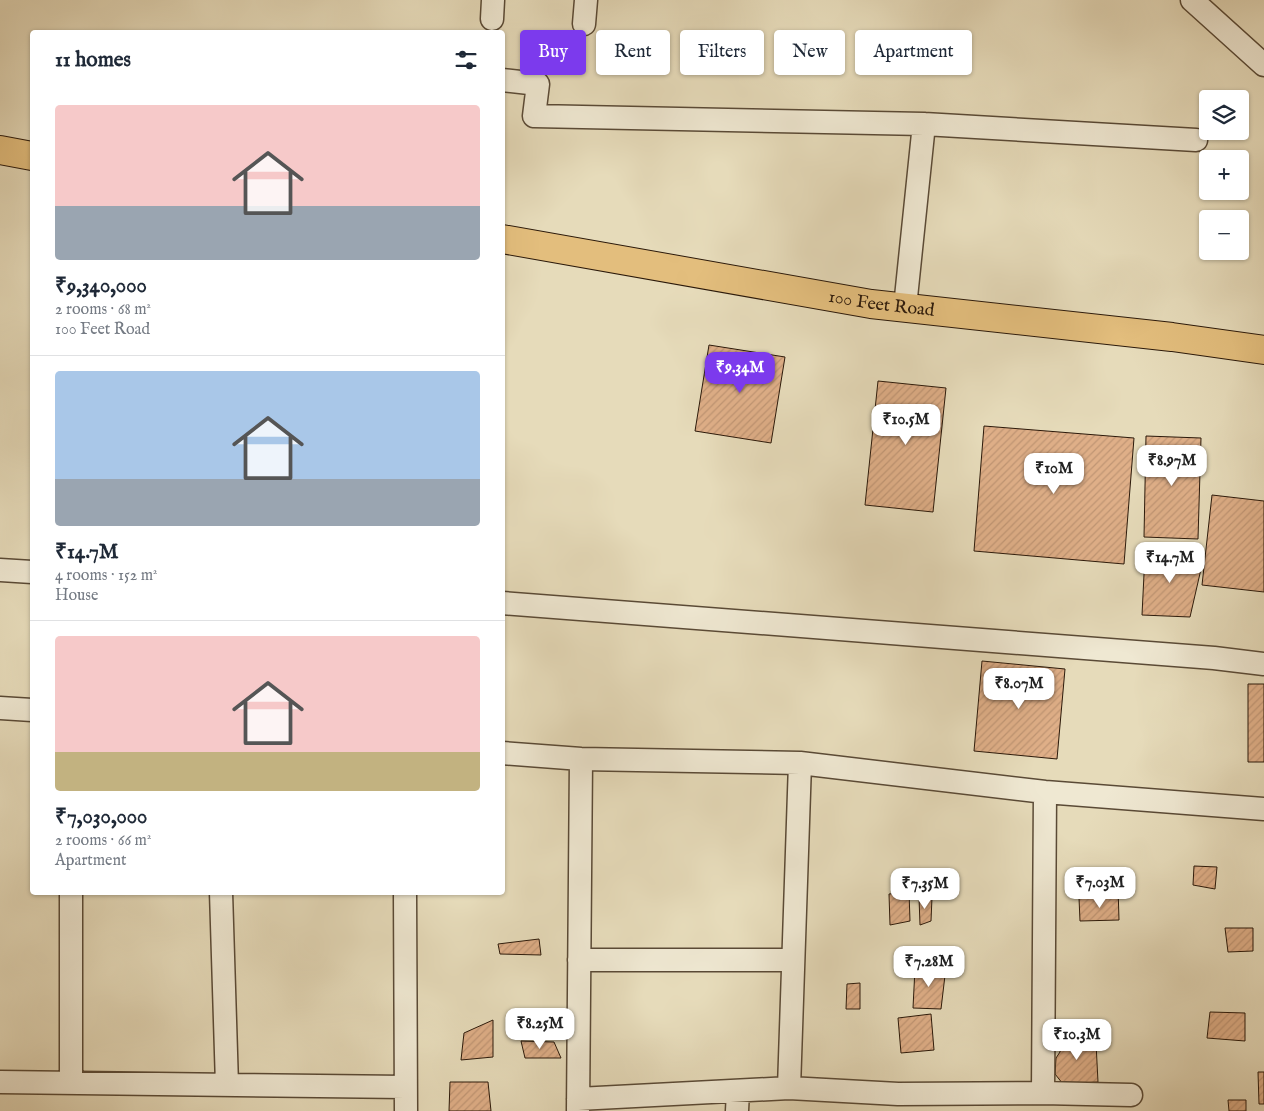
<!DOCTYPE html>
<html lang="en">
<head>
<meta charset="utf-8">
<style>
	body { margin:0; font-family:"IM FELL English",serif; background:#f6f6f7; color:#1f2937; height:100vh; display:flex; flex-direction:column; font-size:19px; white-space:nowrap }
	* { box-sizing:border-box; margin:0 }
	p { font-size:16px; color:#747a83 }
	.icon { flex:none; width:28px; height:28px; fill:none; stroke:currentColor; stroke-width:2; stroke-linecap:round; stroke-linejoin:round }
	.map { position:relative; flex:1; overflow:hidden }
	.side { position:absolute; left:30px; top:30px; width:475px; height:865px; display:flex; flex-direction:column; background:#fff; border-radius:5px; box-shadow:0 1px 4px #0004 }
	.side>* { flex:none }
	.top-card { position:absolute; left:520px; top:30px; width:475px; height:45px; display:flex; gap:10px }
	.fabs { position:absolute; left:1199px; top:90px; display:grid; gap:10px }
	.fabs a { display:grid; place-items:center; width:50px; height:50px; border-radius:5px; background:#fff; box-shadow:0 1px 4px #0004; font-size:25px }
	.price { position:absolute; translate:-50% -42px; padding:0 11px; border-radius:10px; background:#fff; color:#222; font-size:16px; line-height:32px; filter:drop-shadow(0 1px 2px #0008) }
	.price::after { content:''; position:absolute; left:50%; top:30px; width:15px; height:11px; margin-left:-8px; background:inherit; clip-path:polygon(0 0,100% 0,50% 100%) }
	.price.current { background:#7c3aed; color:#fff }
	ul { padding:0; list-style:none }
	li { display:grid; align-content:center; gap:10px; height:265px; padding:0 25px }
	li+li { border-top:1px solid #e0e1e3 }
	li span { display:grid; place-items:center; height:155px; border-radius:5px; color:#555 }
	li>.icon { margin-inline-start:auto }
	span .icon { width:90px; height:90px; fill:#fffc; stroke-width:1 }
	li b { font-size:21px }
	h2 { display:flex; justify-content:space-between; align-items:center; height:60px; padding:0 25px; font-size:21px }
	.tag { padding:0 18px; border-radius:5px; background:#fff; box-shadow:0 1px 4px #0004; font-size:18px; line-height:45px }
	.tag.current { background:#7c3aed; color:#fff }
	.map>svg:first-child { display:block }
</style>
</head>
<body>
<div class="map">
<svg width="1264" height="1111" viewBox="0 0 1264 1111">
	<defs>
		<pattern id="building-hatch" width="6" height="6" patternUnits="userSpaceOnUse" patternTransform="scale(1.25)"><rect width="6" height="6" fill="#dfaf88"/><path d="M-1 1l2-2M0 6l6-6M5 7l2-2" fill="none" stroke="#c09674"/></pattern>
	</defs>
	<rect width="100%" height="100%" fill="#e6dbba"/>
	<filter id="stains"><feTurbulence type="fractalNoise" baseFrequency=".004" numOctaves="4"/><feColorMatrix values="0 0 0 0 .2 0 0 0 0 .09 0 0 0 0 .02 0 0 0 .5 -.17"/></filter>
	<radialGradient id="worn" r=".72"><stop offset=".6" stop-color="#630" stop-opacity="0"/><stop offset="1" stop-color="#630" stop-opacity=".3"/></radialGradient>
	<path fill="url(#building-hatch)" stroke="#2b190a" d="M709,345L785,357L771,443L695,431Z
		M878,381L946,388L933,512L865,505Z
		M984,426L1134,438L1124,564L974,551Z
		M1146,436L1201,438L1198,539L1144,537Z
		M1212,495L1264,501V592L1202,585Z
		M1145,554L1204,556L1190,617L1142,615Z
		M982,661L1065,669L1057,759L974,751Z
		M1248,684H1264V762H1248Z
		M1194,866L1217,867L1215,889L1193,885Z
		M1118,887L1119,920L1080,921L1079,898L1113,897Z
		M909,892L910,921L890,925L889,894Z
		M919,897H932L931,921L920,925Z
		M1225,928H1253V951L1228,952Z
		M539,939L541,955L500,954L498,944Z
		M946,967L941,1009L913,1008L915,968Z
		M860,983V1009H846L847,984Z
		M1210,1012L1245,1013V1041L1207,1038Z
		M931,1014L934,1050L901,1053L898,1018Z
		M493,1020V1057L461,1060L464,1033Z
		M1061,1035H1082L1084,1040L1096,1043L1098,1082L1063,1084L1055,1074L1056,1058L1060,1052Z
		M521,1041L554,1042L561,1058H525Z
		M1258,1072H1264V1104H1259Z
		M450,1082H488L491,1111H449Z
		M1228,1100H1246V1111H1229Z"/>
	<g fill="none" stroke-linecap="round" stroke-linejoin="round">
		<g stroke="#5a4a36" stroke-width="25">
			<path id="minor" d="M1192,0L1264,65
				M492,19L493,0
				M584,24L586,0
				M502,80L538,84L534,116L924,124L1196,140
				M905,307L924,124
				M0,570L32,572
				M502,603L1214,658L1264,664
				M0,708L32,710
				M502,753L581,759L800,763L1045,792L1264,809
				M800,763L789,1088L898,1094L1043,1093L1045,792
				M71,892V1083
				M221,892L227,1085
				M405,892L406,1111
				M579,960H793
				M0,1082L405,1087
				M1043,1093L1131,1095
				M578,1099L789,1088
				M578,1111L581,759
				M737,1111L738,1091"/>
		</g>
		<g stroke="#2b190a" stroke-width="30">
			<g id="major">
				<path d="M0,150L32,156"/>
				<path id="s1" d="M502,239L871,304L1172,337L1264,350"/>
			</g>
		</g>
		<use href="#minor" stroke="#efe8d2" stroke-width="22"/>
		<use href="#major" stroke="#e3be7d" stroke-width="28"/>
	</g>
	<g text-anchor="middle" dominant-baseline="central" stroke-width="4.5" stroke-linejoin="round" paint-order="stroke">
		<g font-size="18" fill="#2b190a" stroke="#efe8d2">
			<text stroke="none"><textPath href="#s1" startOffset="385">100 Feet Road</textPath></text>
		</g>
	</g>
	<rect width="100%" height="100%" filter="url(#stains)"/>
	<rect width="100%" height="100%" fill="url(#worn)"/>
</svg>
<div class="fabs">
<a><svg class="icon" aria-label="layers" viewBox="0 0 24 24"><path d="M12 4l9 5-9 5-9-5zM3 14l9 5 9-5"/></svg></a>
<a>+</a>
<a>−</a>
</div>
<b class="price current" style="left:740px;top:394px">₹9.34M</b>
<b class="price" style="left:906px;top:446px">₹10.5M</b>
<b class="price" style="left:1172px;top:487px">₹8.97M</b>
<b class="price" style="left:1054px;top:495px">₹10M</b>
<b class="price" style="left:1170px;top:584px">₹14.7M</b>
<b class="price" style="left:1019px;top:710px">₹8.07M</b>
<b class="price" style="left:1100px;top:909px">₹7.03M</b>
<b class="price" style="left:925px;top:910px">₹7.35M</b>
<b class="price" style="left:929px;top:988px">₹7.28M</b>
<b class="price" style="left:540px;top:1050px">₹8.25M</b>
<b class="price" style="left:1077px;top:1061px">₹10.3M</b>
<div class="top-card">
<a class="tag current">Buy</a>
<a class="tag">Rent</a>
<a class="tag">Filters</a>
<a class="tag">New</a>
<a class="tag">Apartment</a>
</div>
<section class="side">
<h2>11 homes<svg class="icon" aria-label="filters" viewBox="0 0 24 24"><path d="M4 7h16M4 17h16"/><circle cx="9" cy="7" r="2"/><circle cx="15" cy="17" r="2"/></svg></h2>
<ul>
<li><span style="background:linear-gradient(#f6c9c9 65%,#9aa5b1 0)"><svg class="icon" aria-label="home" viewBox="0 0 24 24"><path d="M3 11l9-7 9 7M6 9v11h12V9"/></svg></span><div><b>₹9,340,000</b><p>2 rooms · 68 m²</p><p>100 Feet Road</p></div></li>
<li><span style="background:linear-gradient(#a9c7e8 70%,#9aa5b1 0)"><svg class="icon" aria-label="home" viewBox="0 0 24 24"><path d="M3 11l9-7 9 7M6 9v11h12V9"/></svg></span><div><b>₹14.7M</b><p>4 rooms · 152 m²</p><p>House</p></div></li>
<li><span style="background:linear-gradient(#f6c9c9 75%,#c2b280 0)"><svg class="icon" aria-label="home" viewBox="0 0 24 24"><path d="M3 11l9-7 9 7M6 9v11h12V9"/></svg></span><div><b>₹7,030,000</b><p>2 rooms · 66 m²</p><p>Apartment</p></div></li>
</ul>
</section>
</div>
</body>
</html>
